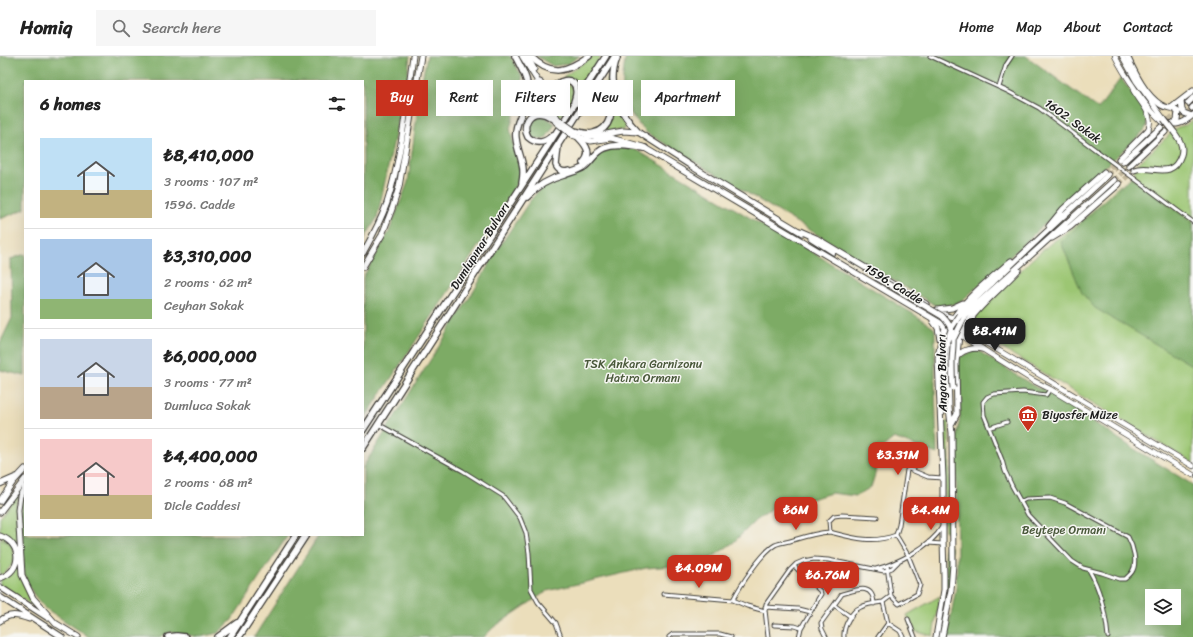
<!DOCTYPE html>
<html lang="en">
<head>
<meta charset="utf-8">
<style>
	body { margin:0; font-family:Sriracha,sans-serif; background:#f6f6f6; color:#222; height:100vh; display:flex; flex-direction:column; font-size:15px; white-space:nowrap }
	* { box-sizing:border-box; margin:0 }
	p { font-size:13px; color:#767676 }
	.icon { flex:none; width:22px; height:22px; fill:none; stroke:currentColor; stroke-width:2; stroke-linecap:round; stroke-linejoin:round }
	.map { position:relative; flex:1; overflow:hidden }
	.details { position:absolute; left:24px; top:24px; width:340px; height:456px; display:flex; flex-direction:column; background:#fff; border-radius:0px; box-shadow:0 4px 16px #0002 }
	.details>* { flex:none }
	.hud { position:absolute; left:376px; top:24px; width:380px; height:36px; display:flex; gap:8px }
	.buttons { position:absolute; left:1145px; top:533px; display:grid; gap:8px }
	.buttons a { display:grid; place-items:center; width:36px; height:36px; border-radius:0px; background:#fff; box-shadow:0 4px 16px #0002; font-size:20px }
	.price { position:absolute; translate:-50% -34px; padding:0 9px; border-radius:8px; background:#c8321e; color:#fff; font-size:13px; line-height:26px; filter:drop-shadow(0 1px 2px #0008) }
	.price::after { content:''; position:absolute; left:50%; top:24px; width:12px; height:9px; margin-left:-6px; background:inherit; clip-path:polygon(0 0,100% 0,50% 100%) }
	.price.active { background:#222; color:#fff }
	ul { padding:0; list-style:none }
	li { display:flex; align-items:center; gap:12px; height:100px; padding:0 16px }
	li+li { border-top:1px solid #e0e0e0 }
	li span { display:grid; place-items:center; flex:none; width:112px; height:80px; border-radius:0px; color:#555 }
	li>.icon { margin-inline-start:auto }
	span .icon { width:48px; height:48px; fill:#fffc; stroke-width:1 }
	li b { font-size:17px }
	h2 { display:flex; justify-content:space-between; align-items:center; height:48px; padding:0 16px; font-size:17px }
	.chip { padding:0 14px; border-radius:0px; background:#fff; box-shadow:0 4px 16px #0002; font-size:14px; line-height:36px }
	.chip.active { background:#c8321e; color:#fff }
	header { display:flex; align-items:center; gap:24px; box-sizing:border-box; height:56px; padding:0 20px; background:#fff; border-bottom:1px solid #e0e0e0 }
	header strong { font-size:19px }
	nav { display:flex; gap:22px; margin-inline-start:auto; font-size:14px }
	.search { width:280px; height:36px; background:#f6f6f6; display:flex; align-items:center; gap:10px; box-sizing:border-box; padding:0 14px; border-radius:0px; color:#767676; font-size:15px }
	.map>svg:first-child { display:block }
</style>
</head>
<body>
<header>
<strong>Homiq</strong>
<div class="search"><svg class="icon" aria-label="search" viewBox="0 0 24 24"><circle cx="10" cy="10" r="6"/><path d="M15 15l6 6"/></svg>Search here</div>
<nav><a>Home</a><a>Map</a><a>About</a><a>Contact</a></nav>
</header>
<div class="map">
<svg width="1193" height="581" viewBox="0 0 1193 581">
	<rect width="100%" height="100%" fill="#f6f6f2"/>
	<filter id="ink" filterUnits="userSpaceOnUse"><feTurbulence type="fractalNoise" baseFrequency=".025" numOctaves="2"/><feDisplacementMap in="SourceGraphic" scale="8" xChannelSelector="R" yChannelSelector="G"/><feConvolveMatrix kernelMatrix="1 2 1 2 8 2 1 2 1" color-interpolation-filters="sRGB"/></filter>
	<filter id="wash" filterUnits="userSpaceOnUse"><feTurbulence type="fractalNoise" baseFrequency=".012" numOctaves="4" result="noise"/><feDisplacementMap in="SourceGraphic" scale="16" xChannelSelector="R" yChannelSelector="G"/><feGaussianBlur stdDeviation="0.9" result="paint"/><feColorMatrix in="noise" values="0 0 0 0 0 0 0 0 0 0 0 0 0 0 0 0 0 1.4 0 .05"/><feComposite in="paint" operator="in"/></filter>
	<g filter="url(#wash)">
		<rect width="100%" height="100%" fill="#ebdebb"/>
		<path fill="#9cc673" stroke="#5c7148" d="M593,0H601L583,26L580,24L577,29L570,23L563,21Z
			M609,22L610,23L612,34L627,70L623,74L601,76L605,73L610,47L597,37L602,30L604,31Z
			M565,27L568,28L573,31L574,40L560,62C558,60 555,57 554,54C548,44 555,31 565,27Z
			M1193,63V407L980,279L975,272L974,265L978,257L999,237L1031,204L1050,188L1078,168L1120,129L1122,130L1136,116L1132,113L1178,71L1186,69Z
			M945,366H949L951,475H945Z
			M22,431L16,448L19,511L26,534L32,545L41,555L0,529V524L11,516L17,495L0,479V461Z
			M0,482C20,490 17,510 0,520Z
			M940,540L933,580L914,575L912,565L909,564L907,559Z"/>
		<path fill="#7dab65" stroke="#4c6440" fill-rule="evenodd" d="M0,0H410L407,24L377,162L363,185V25H25V153L0,163Z
			M427,0H510L522,20L523,30L510,72L513,87L521,116L519,124L493,168L363,365V221L389,176L408,126L421,29Z
			M536,0H580L567,8L553,10Z
			M626,0H1026L1098,53L1121,22C1128,33 1148,54 1147,66C1147,70 1146,72 1144,75C1083,131 1025,188 964,243L955,248L938,251L647,77C622,52 619,35 626,0Z
			M537,59L545,60L555,68L546,82L542,84L532,82L527,75L530,64Z
			M612,91L633,93L640,96L757,166L804,191L915,259L934,272L935,275V330L937,398L894,382L884,390L871,431L856,440L831,437L798,447L774,452L756,464L734,486L707,505L687,509L646,512L547,535L494,571L484,581H254L319,479H363V411L475,233L497,194L529,146L545,127L575,117L594,101Z
			M1131,121L1193,167V310L1095,252L1082,237L1061,186Z
			M25,198V320L0,314V287L12,262L11,203Z
			M977,294L1037,332L1044,333L1131,391L1193,429V581H947L956,532L957,511L956,385L960,362L958,336V304L961,300ZM1152,540H1174V562H1152Z
			M25,435V479H288L231,565L218,577L200,581L170,576L160,581H89L45,552L34,539L28,529L24,517L21,460V448Z
			M945,491H951L950,528L940,581H939L946,533Z"/>
	</g>
	<g filter="url(#ink)">
		<g fill="none" stroke-linecap="round" stroke-linejoin="round">
			<path stroke="#c2b79b" stroke-width="5" stroke-dasharray="5 2.5" stroke-linecap="butt" d="M1163,69L1188,47
				M1165,76L1192,52
				M1104,116L1119,103
				M1108,119L1123,106
				M1114,124L1129,110
				M1119,128L1134,114"/>
			<g stroke="#3b3934" stroke-width="5">
				<path id="minor" d="M930,0L1009,36L1039,52L1193,166
					M999,31L1006,9L1012,0
					M378,368L463,415L503,440L520,462L526,477L529,497L531,533L538,546L556,567L561,581
					M989,372L1007,366
					M1020,446L1026,443L1050,442L1065,447L1128,481C1133,490 1138,507 1132,516C1130,519 1127,521 1125,523H1119L1102,517L1083,512L1072,505L1028,459L1012,430L1005,415L1002,404L984,359L983,346L987,341L994,338L1023,336L1046,339L1050,333
					M830,476L829,465L834,460L842,459L877,461
					M896,479L899,469L907,414L909,413L928,421L943,422
					M928,487L943,488
					M794,510L820,535L821,538L801,572L799,581
					M887,510L891,540L899,548L917,538L920,529L908,499L896,479
					M876,513C896,508 932,490 942,471
					M1089,514C1100,533 1106,559 1108,581
					M663,538L733,544L747,550L765,555
					M733,544C740,530 762,496 775,489C779,487 785,486 790,485C803,481 815,477 830,476C853,482 872,488 896,479
					M883,546L891,540
					M834,549L851,561
					M765,551L798,553L810,556
					M908,563L915,581
					M774,569L795,570L801,572
					M669,581L673,578H720L731,581
					M768,581L765,554L766,548L790,514L796,508L803,505L814,503L828,504L884,515L892,512L898,506
					M826,581L822,573L821,567L842,538C856,534 873,526 874,548
					M844,581C843,571 851,555 861,551C867,548 876,547 883,546L888,567
					M878,581L888,567L900,575L903,581"/>
			</g>
			<g stroke="#3b3934" stroke-width="6">
				<path id="secondary" d="M1115,0C1123,17 1148,54 1162,65
					M1122,0L1136,25L1164,63
					M1133,34C1140,47 1155,59 1148,74
					M965,272L981,284L1193,410
					M960,279L1032,324L1050,333L1193,419"/>
			</g>
			<g stroke="#3b3934" stroke-width="7">
				<path id="primary" d="M522,0L537,24L547,53L556,66
					M527,0L534,13
					M1127,0C1135,17 1145,39 1161,49C1167,53 1174,51 1178,56L1177,64L1171,69
					M540,26L550,51L558,63
					M1181,45L1182,54L1184,57L1192,60
					M1188,47L1193,42
					M1171,52L1193,35
					M1192,52L1193,51
					M1162,65C1175,71 1183,68 1193,59
					M572,79L591,85L611,82L643,91L942,268C948,273 948,288 962,278L965,271C963,261 957,263 950,261C946,260 941,257 938,255
					M587,79L595,80L623,75L638,76L691,110L802,177
					M1119,103L1148,74
					M1123,106L1161,71
					M1129,110L1165,76
					M1134,114C1150,107 1172,126 1181,99C1184,90 1179,83 1174,76
					M1049,170L1063,153L1104,116
					M800,175L816,182L926,248
					M811,182L833,196
					M1052,182L1070,171L1119,128
					M363,197C372,181 381,164 387,147C402,100 406,49 413,0
					M363,211L382,179L392,153L399,131L421,0
					M937,254L952,252L963,247
					M960,259L974,244L1043,179L1108,119
					M973,260C970,270 974,276 981,284
					M954,261C969,239 991,222 1011,205
					M964,262L978,247L1114,124
					M933,265L938,272L940,283
					M965,270C979,249 1001,233 1018,214
					M956,302C961,294 973,291 982,293
					M942,357C946,333 940,309 947,285
					M952,367L957,358L956,307L959,280
					M0,428L16,421
					M25,431L20,440L18,454L22,519L33,542L56,568
					M0,445L13,426L25,413
					M0,456L25,423
					M0,480C22,487 23,515 0,522
					M0,531L48,562
					M0,541L62,581
					M0,565C9,557 18,559 29,563
					M55,567L78,581
					M936,581L944,534V520L943,484V422L938,302L940,289L945,272
					M942,581L951,534L953,508L952,377L949,352L948,315L951,289"/>
			</g>
			<g stroke="#3b3934" stroke-width="8">
				<path id="trunk" d="M515,0C531,29 530,29 520,61C517,68 515,75 516,82C518,100 526,107 522,127
					M530,0C551,21 567,16 589,0
					M617,2C606,29 619,57 638,76
					M550,51C550,46 549,40 551,35C555,25 575,18 576,34C577,38 575,42 574,46
					M552,62C550,61 547,59 544,58C528,54 522,70 528,81C537,89 545,87 553,79
					M575,75C582,77 587,79 594,77C611,73 615,53 606,40L597,38L588,42
					M579,82C587,90 592,98 583,107
					M558,90L556,109C558,114 563,117 569,115
					M527,141C538,129 549,123 564,119C571,116 578,115 584,111C592,105 595,96 605,92C618,87 631,91 645,92
					M363,374L606,0
					M363,392L615,0
					M168,581L177,580L185,581
					M218,581L237,567
					M230,581L296,479
					M239,581L306,479"/>
			</g>
			<use href="#minor" stroke="#fff" stroke-width="3"/>
			<use href="#secondary" stroke="#fff" stroke-width="4.5"/>
			<use href="#primary" stroke="#fff" stroke-width="5"/>
			<use href="#trunk" stroke="#fff" stroke-width="5.5"/>
			<g stroke="#3b3934" stroke-width="7" stroke-linecap="butt">
				<path id="primary-bridge" d="M558,63L575,75
					M1164,63L1174,76
					M556,66L572,79
					M876,221L942,260C957,275 953,285 952,304C952,313 952,323 953,332
					M954,282L964,262
					M947,285L952,271L960,259"/>
			</g>
			<use href="#primary-bridge" stroke="#fff" stroke-width="5"/>
		</g>
	</g>
	<defs>
		<g id="museum-pin" transform="scale(1)"><path d="M0 17L-7.5 6A9.5 9.5 0 1 1 7.5 6Z" fill="#c8321e" stroke="#f6f6f2"/><path d="M0-6L6-3V-2H-6V-3ZM-5-1h2V3h-2ZM-1-1h2V3h-2ZM3-1h2V3H3ZM-6 4H6V6H-6Z" fill="#fff"/></g>
	</defs>
	<g fill-rule="evenodd">
		<use href="#museum-pin" x="1028" y="359"/>
	</g>
	<g text-anchor="middle" dominant-baseline="central" stroke-width="3" stroke-linejoin="round" paint-order="stroke">
		<g font-size="12" fill="#1c1c1c" stroke="#f6f6f2">
			<text transform="translate(1073 65) rotate(36)">1602. Sokak</text>
			<text transform="translate(480 190) rotate(-58)">Dumlupınar Bulvarı</text>
			<text transform="translate(894 228) rotate(31)">1596. Cadde</text>
			<text transform="translate(942 317) rotate(-91)">Angora Bulvarı</text>
		</g>
		<g font-size="12" fill="#49583a" stroke="#f6f6f2">
			<text x="643" y="308">TSK Ankara Garnizonu<tspan x="643" dy="14">Hatıra Ormanı</tspan></text>
			<text x="1064" y="474">Beytepe Ormanı</text>
		</g>
		<g font-size="12" fill="#1c1c1c" stroke="#f6f6f2" text-anchor="start">
			<text x="1042" y="359">Biyosfer Müze</text>
		</g>
	</g>
</svg>
<div class="buttons">
<a><svg class="icon" aria-label="layers" viewBox="0 0 24 24"><path d="M12 4l9 5-9 5-9-5zM3 14l9 5 9-5"/></svg></a>
</div>
<b class="price active" style="left:995px;top:296px">₺8.41M</b>
<b class="price" style="left:898px;top:420px">₺3.31M</b>
<b class="price" style="left:796px;top:475px">₺6M</b>
<b class="price" style="left:931px;top:475px">₺4.4M</b>
<b class="price" style="left:699px;top:533px">₺4.09M</b>
<b class="price" style="left:828px;top:540px">₺6.76M</b>
<div class="hud">
<a class="chip active">Buy</a>
<a class="chip">Rent</a>
<a class="chip">Filters</a>
<a class="chip">New</a>
<a class="chip">Apartment</a>
</div>
<section class="details">
<h2>6 homes<svg class="icon" aria-label="filters" viewBox="0 0 24 24"><path d="M4 7h16M4 17h16"/><circle cx="9" cy="7" r="2"/><circle cx="15" cy="17" r="2"/></svg></h2>
<ul>
<li><span style="background:linear-gradient(#bfe0f5 65%,#c2b280 0)"><svg class="icon" aria-label="home" viewBox="0 0 24 24"><path d="M3 11l9-7 9 7M6 9v11h12V9"/></svg></span><div><b>₺8,410,000</b><p>3 rooms · 107 m²</p><p>1596. Cadde</p></div></li>
<li><span style="background:linear-gradient(#a9c7e8 75%,#8fb573 0)"><svg class="icon" aria-label="home" viewBox="0 0 24 24"><path d="M3 11l9-7 9 7M6 9v11h12V9"/></svg></span><div><b>₺3,310,000</b><p>2 rooms · 62 m²</p><p>Ceyhan Sokak</p></div></li>
<li><span style="background:linear-gradient(#c9d6e8 60%,#b9a48a 0)"><svg class="icon" aria-label="home" viewBox="0 0 24 24"><path d="M3 11l9-7 9 7M6 9v11h12V9"/></svg></span><div><b>₺6,000,000</b><p>3 rooms · 77 m²</p><p>Dumluca Sokak</p></div></li>
<li><span style="background:linear-gradient(#f6c9c9 70%,#c2b280 0)"><svg class="icon" aria-label="home" viewBox="0 0 24 24"><path d="M3 11l9-7 9 7M6 9v11h12V9"/></svg></span><div><b>₺4,400,000</b><p>2 rooms · 68 m²</p><p>Dicle Caddesi</p></div></li>
</ul>
</section>
</div>
</body>
</html>
